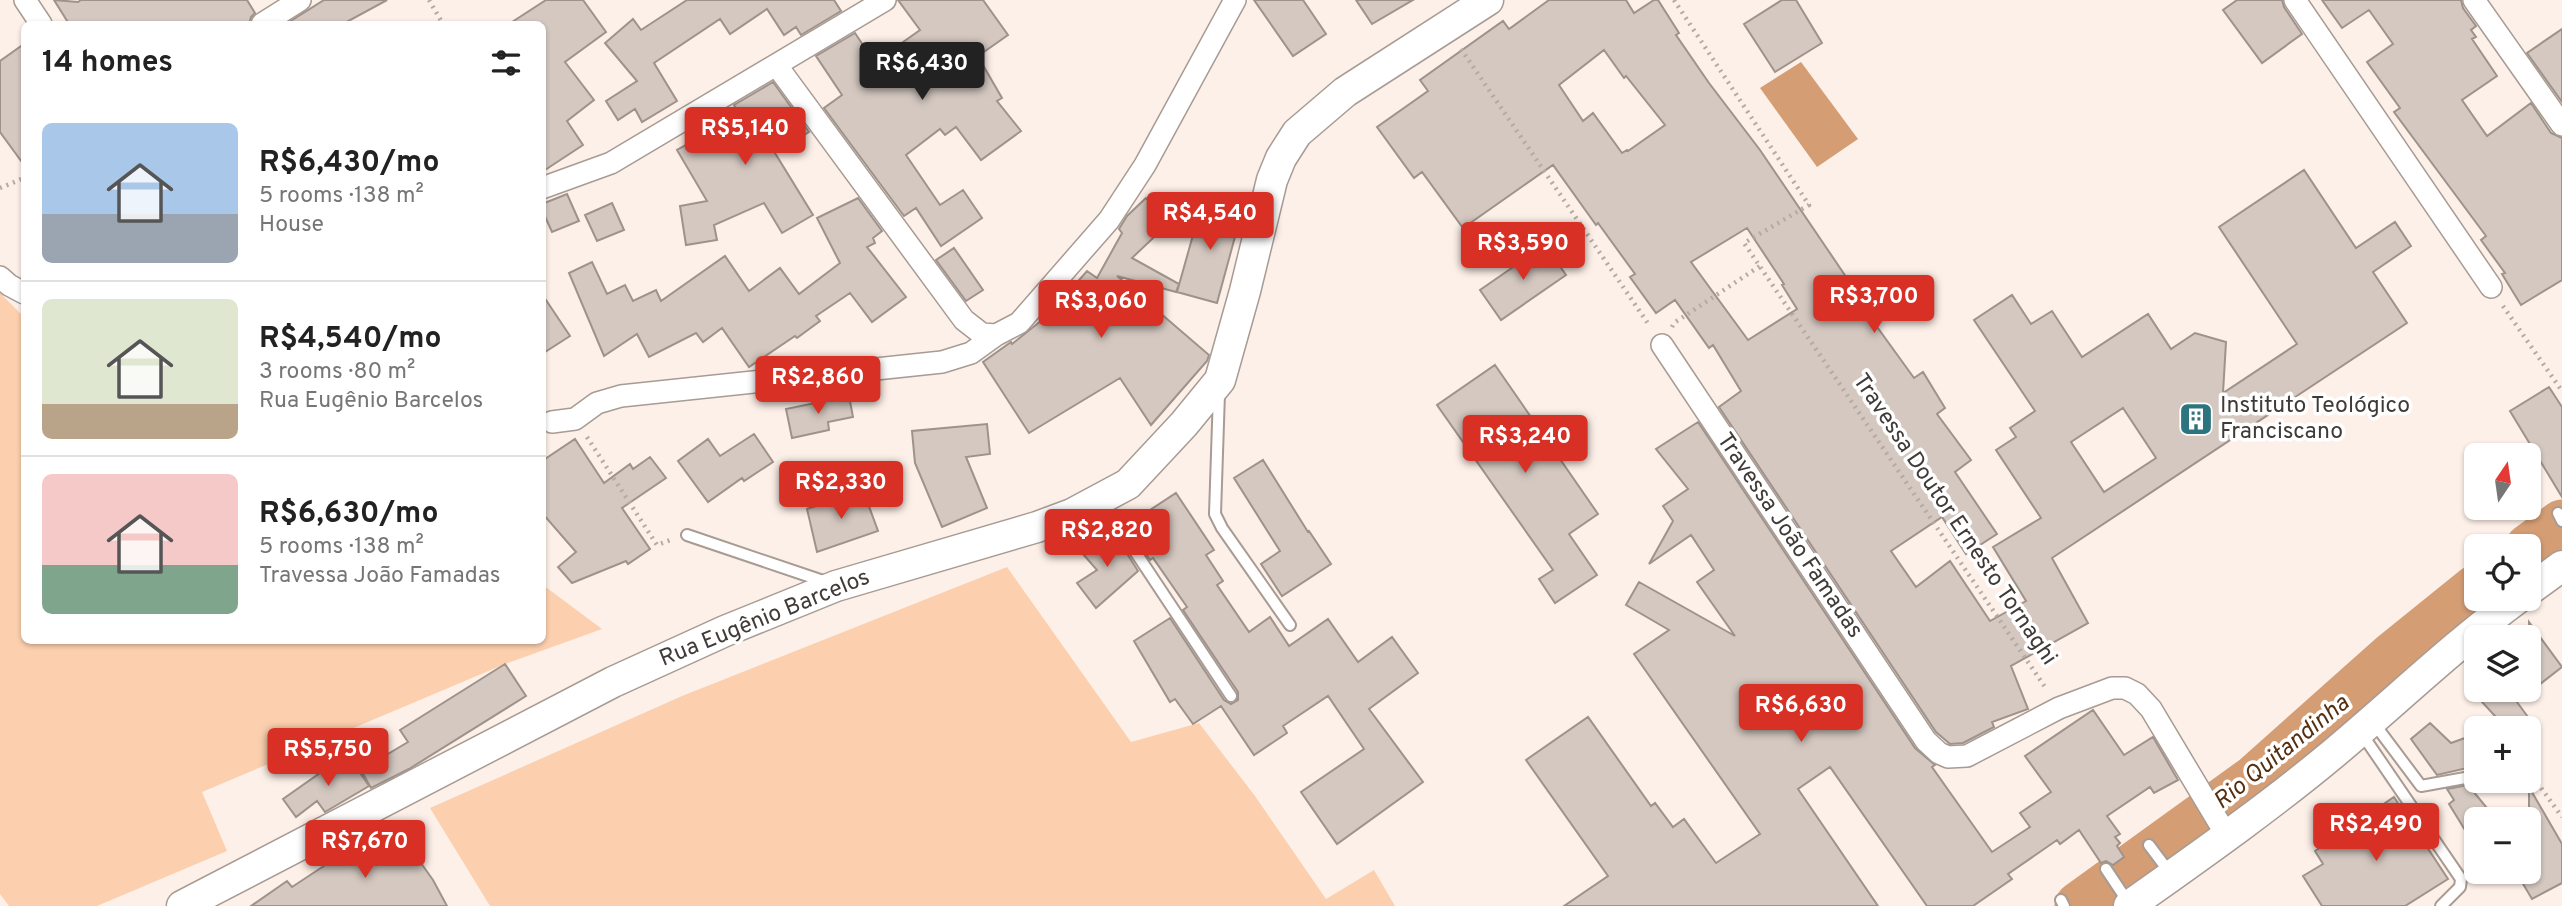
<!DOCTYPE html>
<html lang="en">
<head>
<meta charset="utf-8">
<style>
	body { margin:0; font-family:Overpass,sans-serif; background:#f2f2f2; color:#222; height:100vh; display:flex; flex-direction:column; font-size:26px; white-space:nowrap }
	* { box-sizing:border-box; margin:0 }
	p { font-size:23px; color:#767676 }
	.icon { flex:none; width:38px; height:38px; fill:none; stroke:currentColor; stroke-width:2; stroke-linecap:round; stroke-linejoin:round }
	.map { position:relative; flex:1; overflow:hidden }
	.drawer { position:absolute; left:21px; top:21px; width:525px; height:623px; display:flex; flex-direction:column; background:#fff; border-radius:10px; box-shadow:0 2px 5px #0004 }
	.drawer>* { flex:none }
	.needle { width:46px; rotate:13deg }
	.tools { position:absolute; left:2464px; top:443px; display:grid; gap:14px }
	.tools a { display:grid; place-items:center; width:77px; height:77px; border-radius:10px; background:#fff; box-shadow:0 2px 5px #0004; font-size:35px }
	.price { position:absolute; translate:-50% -60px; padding:0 16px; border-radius:7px; background:#d93025; color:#fff; font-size:23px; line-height:46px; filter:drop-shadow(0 2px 4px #0008) }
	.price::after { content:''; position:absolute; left:50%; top:42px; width:21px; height:16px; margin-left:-10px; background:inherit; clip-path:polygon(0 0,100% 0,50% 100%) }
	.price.on { background:#222; color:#fff }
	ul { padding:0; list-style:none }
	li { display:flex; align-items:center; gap:21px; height:175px; padding:0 21px }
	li+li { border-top:2px solid #e0e0e0 }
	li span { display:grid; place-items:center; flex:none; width:196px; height:140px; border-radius:10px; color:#555 }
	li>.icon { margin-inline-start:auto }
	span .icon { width:84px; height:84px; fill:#fffc; stroke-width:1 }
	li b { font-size:30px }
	h2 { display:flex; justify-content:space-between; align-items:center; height:84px; padding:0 21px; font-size:30px }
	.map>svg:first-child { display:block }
</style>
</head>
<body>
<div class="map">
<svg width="2562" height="906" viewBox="0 0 2562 906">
	<rect width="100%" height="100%" fill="#fdf0e8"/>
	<path fill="#fcd0af" d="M0,293L24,317V640H542L543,585L602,629L505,664L202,792L227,851L97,906H9L0,894Z
		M1007,567L1131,742L1199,723L1255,796L1326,899L1374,870L1395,906H490L430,808L682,696Z"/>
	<path fill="#d49d74" d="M1801,62L1858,139L1817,167L1760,88Z"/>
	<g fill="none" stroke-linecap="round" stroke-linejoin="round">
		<path stroke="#d49d74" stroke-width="49" d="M2529,548L2562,524
			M2079,906L2255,779L2393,656L2476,589"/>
	</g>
	<path fill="#d4c8c0" stroke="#9e928a" stroke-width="2" fill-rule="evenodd" d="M54,0L78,2L81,0H247L255,13L251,17L249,24H69Z
		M324,0H387L343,24H286Z
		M546,0H583L606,32L565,62L594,100L567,121L583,145L542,172V24H509Z
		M687,0H834L841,11L801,35L796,27L784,35L767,9L730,34L720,19L654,63L677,101L642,122L635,109L618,120L606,101L637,81L605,43L633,19L641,30Z
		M898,0H983L1008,35L981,54L983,58L980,60L1002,98L997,101L1021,131L981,160L956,127L945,135L940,129L906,155L940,205L963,190L982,218L941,246L916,208L904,216L824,108L842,95L816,56L855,33L867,51L872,48L879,59L920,30Z
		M1254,0H1303L1326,34L1293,56Z
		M1356,0H1413L1372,24Z
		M1549,0H1626L1634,13L1654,0H1658L1679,33L1676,35L1709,83L1760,150L1855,290L1865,283L1887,316L1875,324L1914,378L1923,372L1945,408L1937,414L1971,460L1955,472L1997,534L1966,554L1942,517L1891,551L1916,587L1950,561L1990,621L2026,601L1993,547L2041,518L1996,450L2016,437L2010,428L2035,411L1974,320L2012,295L2031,324L2052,311L2082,357L2148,314L2171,349L2195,333L2226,342L2223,393L2297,344L2219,227L2304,170L2356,248L2395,222L2411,246L2373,272L2407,323L2052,558L2088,623L2011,666L2028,709L1992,722L1994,727L1963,743L1950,744L1936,732L1719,407L1741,391L1713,345L1709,348L1675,300L1656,313L1630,277L1635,274L1598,223L1596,225L1553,165L1463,228L1422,172L1414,178L1377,127L1428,91L1420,80L1503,21L1509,29ZM1604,50L1624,78L1626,76L1665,125L1628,151L1627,150L1622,153L1593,113L1583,121L1559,85ZM1747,228L1784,284L1782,285L1797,309L1748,340L1691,262ZM2123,408L2156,458L2104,492L2071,442Z
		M1782,0H1796L1822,43L1775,72L1744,24Z
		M2237,0H2282L2284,7L2302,34L2262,63L2223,10Z
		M2322,0H2461L2463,8L2476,26L2471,30L2476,37L2472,39L2497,76L2462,100L2487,136L2531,103L2551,133L2562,138V280L2521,305L2502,274L2505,273L2481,240L2486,236L2394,112L2400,108L2367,62L2393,44L2369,10L2342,28Z
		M2562,29V102L2527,53Z
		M24,44V165L0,132V61Z
		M773,82L809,132L775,153L813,215L782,233L764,203L714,225L717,240L686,245L680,206L707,201L677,150L740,115L734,105Z
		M567,194L579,221L552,232L542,210V204Z
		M858,198L882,231L873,238L875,243L867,247L906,297L872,322L850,293L816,316L820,321L797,338L795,336L749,367L722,328L703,342L696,333L649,357L637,334L604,356L569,273L592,262L607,294L625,285L633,301L656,290L661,301L725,256L749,291L780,268L799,294L840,263L817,218Z
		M1146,198L1170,222L1132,258L1179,284L1176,292L1117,276L1209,355L1207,361L1151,425L1120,378L1029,433L983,362L1011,342L1012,344L1052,312L1049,308L1065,296L1087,271L1097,278L1122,233L1119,229L1127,216Z
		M612,203L624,230L597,241L585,215Z
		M1202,203H1211L1242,211L1217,303L1177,292Z
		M1545,245L1566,275L1501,320L1480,290Z
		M954,248L983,290L966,301L936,260Z
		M542,294L570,336L542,354Z
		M1495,365L1598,514L1569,534L1597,575L1555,603L1539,579L1553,570L1437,405Z
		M2549,387L2562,407V497L2510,411Z
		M849,396L853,417L828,422L829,430L792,438L786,409Z
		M1698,422L1915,748L1935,765L1932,767L1992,852L2030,827L2020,813L2051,792L2025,756L2093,710L2124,755L2153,737L2178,780L2154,793L2150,787L2107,816L2120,834L2115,837L2120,843L2117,846L2124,857L2113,865L2106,861L2101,863L2079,830L2060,844L2057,840L2008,874L2012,879L1973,906H1927L1830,767L1798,789L1878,906H1564L1608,876L1526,760L1588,717L1651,806L1655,803L1673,827L1684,819L1716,863L1760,834L1634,654L1669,630L1626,605L1639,582L1735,636L1697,582L1714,570L1691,535L1649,564L1673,521L1663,506L1688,489L1656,449Z
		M987,424L990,454L966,457L987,508L942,527L915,463L912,431Z
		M754,434L773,462L744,481L742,478L708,502L678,461L708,439L720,456Z
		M575,439L604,483L630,464L633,469L650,457L666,478L622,508L650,549L628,564L626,561L572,583L558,567L576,552L542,513V461Z
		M1263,460L1308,532L1309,531L1331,564L1282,596L1261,564L1280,551L1234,478Z
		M863,490L878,531L817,552L807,509Z
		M1176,493L1214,550L1206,555L1223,581L1217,585L1249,632L1270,617L1289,646L1328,619L1358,662L1392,637L1418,673L1369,709L1423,782L1337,844L1301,792L1364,749L1328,696L1283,726L1287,733L1254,755L1221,706L1193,724L1175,699L1170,702L1134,641L1170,618L1224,700L1231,704L1238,700V692L1183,610L1187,607L1153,558L1150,560L1127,525Z
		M1114,533L1138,571L1096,608L1077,583L1097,570L1083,554L1105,534L1108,538Z
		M2529,622L2562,667L2517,702L2536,728H2506L2471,690H2529Z
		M505,664L526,696L409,769L371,788L361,770L408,742L400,730Z
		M2430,723L2451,743L2476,734V766L2437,775L2411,739Z
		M347,754L369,786L325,812L317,801L296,817L283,799Z
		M2468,785L2496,819H2476V848L2449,804L2454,800L2447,789Z
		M2529,787L2562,844V883L2532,899L2516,872H2529Z
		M2394,797L2448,879L2405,906H2322L2303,876L2323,864L2315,851Z
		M394,825L433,880L447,906H251L287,881L292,887L333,860L336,864Z"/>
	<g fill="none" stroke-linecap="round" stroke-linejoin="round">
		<g stroke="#a79b93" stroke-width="14">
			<path id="lane" d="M1219,393L1215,514L1222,528L1290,625
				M1101,500L1231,696
				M2558,513L2562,521
				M687,535L826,582
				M2373,722L2421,786L2476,776
				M2362,734L2461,879L2460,887L2441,906
				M2149,845L2170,873
				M2106,869L2130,905
				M2061,900L2064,906"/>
		</g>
		<g stroke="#a79b93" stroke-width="24">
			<path id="street" d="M25,0L41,24
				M2295,0L2491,287
				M2474,0L2562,125
				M262,24L300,0
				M777,66L964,320L982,334L996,335L1019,323L1109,220L1145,165L1235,0
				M542,188L611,163L885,0
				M0,277L9,285L24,293
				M1662,345L1926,741L1939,753L1948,757L1967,756L2059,708L2112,688H2125L2137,694L2151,709L2227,836
				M552,422L575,419L597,403L621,396L942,362L971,353L996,335"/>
		</g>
		<g stroke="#a79b93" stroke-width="33">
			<path id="secondary" d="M2529,590L2562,566
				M182,906L613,682L725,631L836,586L1037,527L1072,514L1128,484L1184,424L1220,380L1245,291L1272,180L1281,158L1297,133L1345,92L1488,0
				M2129,906C2198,857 2268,808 2334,753C2396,701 2453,646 2518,598"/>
		</g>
		<path stroke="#b4aba4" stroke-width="4.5" stroke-dasharray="2 5" stroke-linecap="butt" d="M429,0L443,24
			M1674,0L1809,205L1744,243L2047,690
			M1461,49L1649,325
			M0,188L24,178
			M2503,306L2562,391
			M1672,327L1674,323L1760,266
			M587,437L657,545L673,539
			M2529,771L2562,817"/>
		<use href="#lane" stroke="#fff" stroke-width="10"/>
		<use href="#street" stroke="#fff" stroke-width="21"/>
		<use href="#secondary" stroke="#fff" stroke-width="30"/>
	</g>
	<defs>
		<g id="building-square" transform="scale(1.75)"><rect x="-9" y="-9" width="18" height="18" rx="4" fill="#2c747e" stroke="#fff"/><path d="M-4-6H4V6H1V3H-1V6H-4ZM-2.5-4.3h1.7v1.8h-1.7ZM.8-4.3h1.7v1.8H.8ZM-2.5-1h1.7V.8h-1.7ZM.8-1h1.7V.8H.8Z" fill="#fff"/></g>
	</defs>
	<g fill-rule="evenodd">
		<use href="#building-square" x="2196" y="419"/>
	</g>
	<g text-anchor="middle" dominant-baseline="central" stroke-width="7" stroke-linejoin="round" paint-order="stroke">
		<g font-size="23" fill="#403b38" stroke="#fff" text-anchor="start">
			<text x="2220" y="406">Instituto Teológico<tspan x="2220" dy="26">Franciscano</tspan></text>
		</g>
		<g font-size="23" fill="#403b38" stroke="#fff">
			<text transform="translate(1954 520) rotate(56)">Travessa Doutor Ernesto Tornaghi</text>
			<text transform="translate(1789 536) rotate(56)">Travessa João Famadas</text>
			<text transform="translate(765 619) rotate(-22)">Rua Eugênio Barcelos</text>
		</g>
		<g font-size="24" font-style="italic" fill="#553010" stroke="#fff">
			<text transform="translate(2282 753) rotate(-39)">Rio Quitandinha</text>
		</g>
	</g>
</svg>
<div class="tools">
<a><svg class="needle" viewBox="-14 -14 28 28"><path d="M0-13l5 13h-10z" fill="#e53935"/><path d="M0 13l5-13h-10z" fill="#767676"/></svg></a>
<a><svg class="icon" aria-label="locate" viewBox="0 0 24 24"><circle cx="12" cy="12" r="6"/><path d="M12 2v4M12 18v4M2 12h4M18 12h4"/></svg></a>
<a><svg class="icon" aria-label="layers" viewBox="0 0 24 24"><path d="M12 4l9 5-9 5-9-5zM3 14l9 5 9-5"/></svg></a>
<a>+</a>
<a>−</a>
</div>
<b class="price on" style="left:922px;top:102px">R$6,430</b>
<b class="price" style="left:745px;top:167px">R$5,140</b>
<b class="price" style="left:1210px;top:252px">R$4,540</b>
<b class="price" style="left:1523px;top:282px">R$3,590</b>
<b class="price" style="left:1874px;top:335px">R$3,700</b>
<b class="price" style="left:1101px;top:340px">R$3,060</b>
<b class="price" style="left:818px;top:416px">R$2,860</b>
<b class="price" style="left:1525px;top:475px">R$3,240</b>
<b class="price" style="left:841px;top:521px">R$2,330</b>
<b class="price" style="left:1107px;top:569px">R$2,820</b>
<b class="price" style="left:1801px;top:744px">R$6,630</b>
<b class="price" style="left:328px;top:788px">R$5,750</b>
<b class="price" style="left:2376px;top:863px">R$2,490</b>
<b class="price" style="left:365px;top:880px">R$7,670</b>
<section class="drawer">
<h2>14 homes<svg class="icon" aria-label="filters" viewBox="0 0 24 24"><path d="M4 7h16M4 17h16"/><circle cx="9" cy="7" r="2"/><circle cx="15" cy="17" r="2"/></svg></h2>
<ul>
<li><span style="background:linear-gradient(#a9c7e8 65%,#9aa5b1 0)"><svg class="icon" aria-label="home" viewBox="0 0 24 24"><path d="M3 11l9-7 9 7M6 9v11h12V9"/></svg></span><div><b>R$6,430/mo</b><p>5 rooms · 138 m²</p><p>House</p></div></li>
<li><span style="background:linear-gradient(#dfe7d0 75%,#b9a48a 0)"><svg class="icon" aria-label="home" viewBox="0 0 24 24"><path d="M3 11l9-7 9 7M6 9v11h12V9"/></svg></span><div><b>R$4,540/mo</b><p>3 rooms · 80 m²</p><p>Rua Eugênio Barcelos</p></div></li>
<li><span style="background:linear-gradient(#f6c9c9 65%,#7fa58c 0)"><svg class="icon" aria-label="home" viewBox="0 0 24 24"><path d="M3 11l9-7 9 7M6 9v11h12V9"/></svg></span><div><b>R$6,630/mo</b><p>5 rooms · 138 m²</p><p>Travessa João Famadas</p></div></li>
</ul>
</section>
</div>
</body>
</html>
